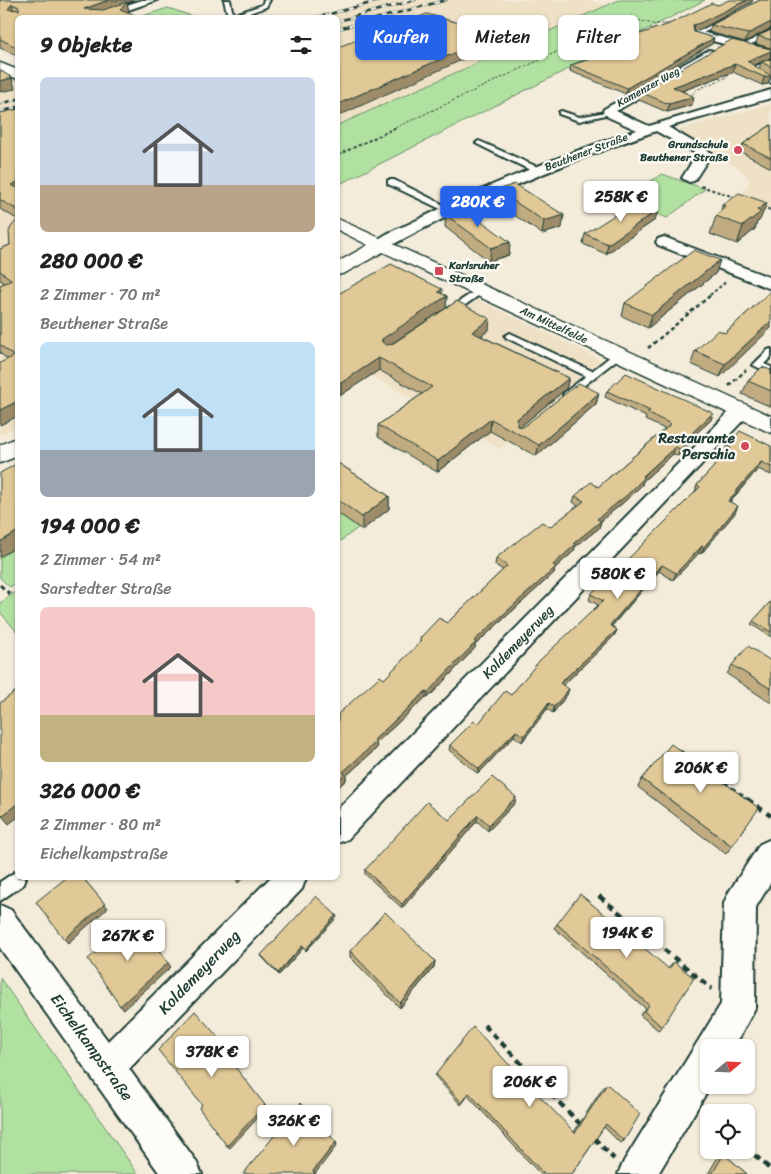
<!DOCTYPE html>
<html lang="de">
<head>
<meta charset="utf-8">
<style>
	body { margin:0; font-family:Sriracha,sans-serif; background:#f6f6f6; color:#222; height:100vh; display:flex; flex-direction:column; font-size:19px; white-space:nowrap }
	* { box-sizing:border-box; margin:0 }
	p { font-size:16px; color:#767676 }
	.icon { flex:none; width:28px; height:28px; fill:none; stroke:currentColor; stroke-width:2; stroke-linecap:round; stroke-linejoin:round }
	.map { position:relative; flex:1; overflow:hidden }
	.sheet { position:absolute; left:15px; top:15px; width:325px; height:865px; display:flex; flex-direction:column; background:#fff; border-radius:8px; box-shadow:0 1px 4px #0004 }
	.sheet>* { flex:none }
	.banner { position:absolute; left:355px; top:15px; width:340px; height:45px; display:flex; gap:10px }
	.needle { width:32px; rotate:71deg }
	.tools { position:absolute; left:700px; top:1039px; display:grid; gap:10px }
	.tools a { display:grid; place-items:center; width:55px; height:55px; border-radius:8px; background:#fff; box-shadow:0 1px 4px #0004; font-size:25px }
	.price { position:absolute; translate:-50% -42px; padding:0 11px; border-radius:5px; background:#fff; color:#222; font-size:16px; line-height:32px; filter:drop-shadow(0 1px 2px #0008) }
	.price::after { content:''; position:absolute; left:50%; top:30px; width:15px; height:11px; margin-left:-8px; background:inherit; clip-path:polygon(0 0,100% 0,50% 100%) }
	.price.on { background:#2563eb; color:#fff }
	ul { padding:0; list-style:none }
	li { display:grid; align-content:center; gap:10px; height:265px; padding:0 25px }
	li span { display:grid; place-items:center; height:155px; border-radius:8px; color:#555 }
	li>.icon { margin-inline-start:auto }
	span .icon { width:90px; height:90px; fill:#fffc; stroke-width:1 }
	li b { font-size:21px }
	h2 { display:flex; justify-content:space-between; align-items:center; height:60px; padding:0 25px; font-size:21px }
	.tag { padding:0 18px; border-radius:8px; background:#fff; box-shadow:0 1px 4px #0004; font-size:18px; line-height:45px }
	.tag.on { background:#2563eb; color:#fff }
	.map>svg:first-child { display:block }
</style>
</head>
<body>
<div class="map">
<svg width="771" height="1174" viewBox="0 0 771 1174">
	<rect width="100%" height="100%" fill="#f4ecda"/>
	<filter id="ink" filterUnits="userSpaceOnUse"><feTurbulence type="fractalNoise" baseFrequency=".02" numOctaves="2"/><feDisplacementMap in="SourceGraphic" scale="10" xChannelSelector="R" yChannelSelector="G"/><feConvolveMatrix kernelMatrix="1 2 1 2 8 2 1 2 1" color-interpolation-filters="sRGB"/></filter>
	<g filter="url(#ink)">
		<path fill="#eee1c6" d="M374,0H586L607,5L338,125V18H307Z
			M0,67L18,75V426L0,435Z
			M771,104V208L740,197L750,180L739,168L671,132Z
			M478,300L602,360L500,449L363,371Z"/>
		<path fill="#b1e1a0" stroke="#688f6a" d="M619,0H705L338,185V125Z
			M168,8L195,17L136,18Z
			M662,174L705,189L667,218L621,201Z
			M338,500L363,524L338,543Z
			M17,545V582L10,587L0,578V556Z
			M17,591V632L0,612V603Z
			M0,978L138,1174H0Z"/>
		<g fill="none" stroke-linecap="round" stroke-linejoin="round">
			<g stroke="#1f3d34" stroke-width="4">
				<path id="service" d="M224,0H230L233,15L262,5L264,0H270L266,7L235,18H227L228,16Z
					M726,17L728,20L699,35L694,34Z
					M771,30V34L746,47L741,46Z
					M771,60V64L754,70L771,79V83L746,70Z
					M561,111L579,117L611,111L614,113L579,121L559,114V112Z
					M479,141L542,169L543,171L536,173L477,144L476,143Z
					M388,180H394L454,210L447,212L388,184Z
					M478,289L485,291L451,315H445V311Z
					M510,333L592,371L616,352H622L624,354L568,398L563,395L564,393L586,376L507,338L505,336Z
					M771,349V357L764,364L771,367V374L753,365L768,350Z
					M18,870V878H26L24,884L0,901V882Z"/>
			</g>
			<g stroke="#1f3d34" stroke-width="4">
				<path id="minor" d="M142,0H157L105,18H88Z
					M697,31L771,50V56L693,36V32Z
					M709,50L713,51V55L616,111L649,126L771,90V98L668,127L712,153L694,181L689,182L682,178L697,154L656,131C564,163 472,201 387,248L381,250L373,245C381,234 401,228 413,222C485,186 561,155 637,130L608,117L603,111L604,109Z
					M664,237L771,278V289L658,245L656,242L658,239Z
					M741,405L748,407L751,411L748,415L348,839L338,843V809L734,407Z
					M771,839V882L756,907L755,1008L734,1048H709V1085H711L658,1174H618L624,1161L721,1004L724,903L729,892L760,844Z
					M270,878H306L302,889L129,1069L196,1161L202,1174H160L0,948V905L11,910L108,1041Z"/>
			</g>
			<g stroke="#1f3d34" stroke-width="3">
				<path id="tertiary" d="M0,63L18,70V79L0,72Z
					M338,219L771,416V433L383,252L345,273L338,275V262L368,245L338,230Z
					M18,437V456L0,463V445Z"/>
			</g>
			<path stroke="#1f3d34" stroke-width="1" stroke-dasharray="2.5 2" stroke-linecap="butt" d="M630,18L653,24H675
				M689,98L696,90L727,77L730,70
				M395,128L633,16"/>
			<path stroke="#1f3d34" stroke-width="2" stroke-dasharray="3 2.5" stroke-linecap="butt" d="M338,155L397,127
				M701,186L737,198
				M762,207L771,210
				M710,295L727,281"/>
			<path stroke="#1f3d34" stroke-width="2.5" stroke-dasharray="4 3" stroke-linecap="butt" d="M648,348L712,294
				M729,386L746,370"/>
			<path stroke="#1f3d34" stroke-width="3" stroke-dasharray="5 4" stroke-linecap="butt" d="M0,585L11,595
				M680,751L749,800"/>
			<path stroke="#1f3d34" stroke-width="4.5" stroke-dasharray="7 5" stroke-linecap="butt" d="M747,799L771,816
				M599,896L712,989
				M484,1025L581,1125
				M594,1138L614,1159
				M746,1147L771,1170"/>
			<use href="#service" fill="#fdfcf7" fill-rule="evenodd"/>
			<use href="#minor" fill="#fdfcf7" fill-rule="evenodd"/>
			<use href="#tertiary" fill="#fdfcf7" fill-rule="evenodd"/>
			<g stroke="#1f3d34" stroke-width="2.5">
				<path id="rail" d="M315,18L382,0
					M338,21L415,0
					M338,29L446,0
					M0,104L18,99
					M0,112L18,107"/>
			</g>
			<use href="#rail" stroke="#fdfcf7" stroke-width="2" stroke-dasharray="5.5" stroke-linecap="butt"/>
		</g>
		<path fill="#c1ac82" stroke="#1f3d34" fill-rule="evenodd" d="M0,0L127,3L129,12L18,18V56L0,48Z
			M759,0H771V28L745,42L709,32L711,25L758,1Z
			M752,2L699,30H694V32L714,38L712,44L626,94L570,71L571,65L600,55L601,50L630,40L631,37L669,24L718,5Z
			M771,30V48L756,44L758,36Z
			M771,49V77L768,84L762,85L733,72L682,91L694,97L692,105L667,112L639,100L640,92ZM770,58L771,59L761,62L759,69L754,65Z
			M18,109V416L7,359L0,353V285L5,283L0,280V249L10,245L17,219L0,209V113Z
			M771,125V168L741,152L743,144Z
			M497,190L562,228L542,234L495,202Z
			M722,205L760,220L757,222L755,229L737,244L710,234L716,216L721,211Z
			M446,215L510,242L509,255L489,261L445,227Z
			M655,220L606,254L583,244L585,234Z
			M716,273L648,328L622,316L625,303Z
			M771,291L720,377L691,364L695,351L725,333Z
			M338,294H442L447,296L446,308L391,344L489,330L481,336L569,378L566,389L520,427H523L599,393L596,404L536,456L490,431L437,472L378,437V425L422,394L379,370L341,395L338,392Z
			M771,370V407L742,394L748,381Z
			M607,391L713,413L711,420L695,434L696,435L693,441L678,456L673,454L643,481L642,485L625,501L601,521L599,528L575,547L574,551L555,568L554,573L475,645V648L428,698L426,697L376,743L377,748L346,776V780L338,787V714L384,679L420,643V638L447,623L503,570L495,565L496,558L550,527L578,506L573,502L575,496L598,487L665,429L645,420L646,417L605,397Z
			M727,446H771V475L758,469L730,502L735,513L701,554L699,553L673,580L659,571L612,626L617,630L614,636L563,685L567,695L553,713L547,709L522,742L514,736L478,774L449,750L450,745L478,724L511,695L598,605L589,600L591,594L625,562L695,492L697,485L726,454L724,452Z
			M338,463L389,496V509L362,530L338,513Z
			M771,601V637L751,624Z
			M771,661V703L727,674L732,665Z
			M642,779L732,846L726,854L638,787Z
			M515,803L488,831L477,821L402,908L365,874V870L449,820Z
			M337,917L306,951L303,948L279,975L262,957L261,955Z
			M557,924L668,969L674,962L662,1027L658,1030L640,1015L645,1008L554,928Z
			M350,951L435,961L434,967L400,1008L350,957Z
			M436,1074L574,1132L604,1086L607,1084L624,1141L620,1143L604,1127L572,1174H540L468,1096L461,1105L435,1076Z
			M724,1154L747,1174H708L719,1155Z"/>
		<path fill="#9d8c6a" stroke="#1f3d34" d="M109,0H136L127,3L129,12L123,18H88L84,9Z
			M747,0H753L752,2L699,30L692,31L693,25Z
			M12,4L14,13L8,9Z
			M771,22V28L745,42L748,34Z
			M498,34L497,44L338,116V104Z
			M714,38L712,44L626,94L627,88Z
			M771,51L770,58L746,69L747,61Z
			M735,64L733,72L671,95L673,87Z
			M771,76L768,84L762,85L764,77Z
			M12,78L15,89L0,92V81Z
			M694,97L692,105L667,112L669,104Z
			M18,182V195L11,185Z
			M767,203L760,220L757,222L755,229L737,244L743,226L757,210Z
			M658,210L655,220L606,254L608,244Z
			M564,215L562,228L542,234L544,221Z
			M510,242L509,255L489,261L491,248Z
			M720,260L716,273L648,328L652,315Z
			M442,289V300L447,296L446,308L382,350V339L438,292Z
			M490,319L489,330L471,343L472,332Z
			M771,321V328L720,377L725,364Z
			M379,358V370L341,395V383Z
			M569,378L566,389L515,431L517,419Z
			M599,393L596,404L536,456L539,445Z
			M18,401V416L0,425V410Z
			M713,413L711,420L689,440L692,433Z
			M491,419L490,431L437,472L438,461Z
			M696,435L693,441L678,456L680,449Z
			M675,447L673,454L643,481L642,485L625,501L596,525L601,521L599,528L575,547L574,551L555,568L554,573L475,645V648L428,698V692L474,641L553,565L597,519Z
			M761,462L758,469L725,507L728,501Z
			M389,496V509L362,530V517Z
			M738,506L735,513L701,554L704,547Z
			M18,531V546L0,557V542Z
			M702,546L699,553L673,580L676,573Z
			M662,565L659,571L607,631L610,625Z
			M617,630L614,636L559,689L560,683Z
			M569,689L567,695L553,713L554,707Z
			M426,691V697L376,743L377,748L346,776V780L338,787V781L343,772L374,740Z
			M549,703L547,709L522,742L524,736Z
			M516,731L514,736L478,774L479,769Z
			M516,797L515,803L488,831L489,825Z
			M18,803V817L9,824L2,816Z
			M478,815L477,821L402,908V904Z
			M83,878L108,908L68,943L64,939Z
			M236,878H244L238,883Z
			M336,915L337,917L306,951V949Z
			M136,919L171,967L124,1009L120,1006Z
			M302,946L303,948L279,975L278,973Z
			M435,961L434,967L400,1008V1003Z
			M225,1045L227,1048L223,1052L267,1108L230,1148L227,1146L221,1049Z
			M336,1142L337,1145L315,1174L313,1171Z"/>
		<path fill="#e0c897" stroke="#1f3d34" fill-rule="evenodd" d="M0,0H109L84,9L103,10L127,2L120,9L142,18H18V48L0,39ZM12,4L19,7V10L8,9Z
			M729,0H747L700,23L693,25L694,32L714,38L627,88L571,65L609,53L601,50L636,38L631,37L669,24L712,3L718,5Z
			M760,0H771V22L748,34L711,25Z
			M427,14L498,34L338,104V47Z
			M771,30V40L758,36Z
			M731,40L771,49V51L747,61L771,76L764,77L735,64L673,87L694,97L669,104L640,92Z
			M771,59V67L761,62Z
			M0,70L12,78L0,81Z
			M18,109V182L11,185L18,188V210L0,200V113Z
			M771,125V158L743,144Z
			M515,184L564,215L544,221L497,190Z
			M739,193L767,203L757,210L761,212L743,226L716,216L725,206L722,205Z
			M635,202L658,210L608,244L585,234Z
			M465,209L510,242L491,248L446,215Z
			M18,219V401L0,410V363L14,356L0,345V291L1,290L0,289V285L12,280L0,271V249L10,245L9,232L11,227Z
			M694,250L720,260L652,315L625,303Z
			M391,264L442,289L438,292L447,296L382,339V342L387,345L392,344L457,301L490,319L472,332L569,378L517,419V426L523,427L579,383L599,393L539,445L491,419L438,461L378,425L432,387L379,358L341,383L338,381V294Z
			M771,291V321L725,364L695,351L718,330L725,333Z
			M762,367L771,370V391L748,381Z
			M626,373L713,413L692,433L696,435L680,449L675,447L642,477L644,478L627,495L597,519L601,521L574,543L576,544L553,565L556,567L474,641L476,642L428,692L426,691L374,740L376,742L343,772L345,774L338,781V714L380,676L384,679L422,640L420,638L439,618L447,623L507,566L496,558L542,522L550,527L584,501L575,496L591,482L598,487L671,424L647,413L650,411L607,391Z
			M740,431L771,446V467L761,462L728,501L738,506L704,547L702,546L676,573L662,565L610,625L617,630L560,683L569,689L554,707L549,703L524,736L516,731L479,769L450,745L474,721L478,724L505,691L511,695L540,660L603,601L591,594L622,561L625,562L700,487L697,485L731,448L727,446Z
			M18,463V531L0,542V473Z
			M338,463L389,496L362,517L338,500Z
			M771,601V632L753,621Z
			M748,646L771,661V689L732,665Z
			M16,691L18,693V803L2,816L0,814V703Z
			M671,744L759,808L732,846L642,779Z
			M492,777L516,797L489,825L478,815L402,904L365,870L427,802L449,820Z
			M66,878H83L105,904L64,939L36,902Z
			M580,894L669,969L674,962L694,978L662,1027L644,1011L649,1005L557,924Z
			M316,896L336,915L306,949L302,946L278,973L261,955Z
			M385,912L435,961L400,1003L350,951Z
			M136,919L168,963L120,1006L88,959Z
			M195,1011L225,1045L221,1049L265,1105L227,1146L199,1108L202,1105L158,1050Z
			M473,1027L575,1133L607,1084L640,1114L624,1141L606,1124L572,1174H544L469,1093L462,1103L436,1074Z
			M301,1103L336,1142L313,1171L315,1174H243Z
			M724,1154L747,1174H712Z"/>
	</g>
	<g fill="#d1495b" stroke="#fdfcf7" stroke-width="2">
		<circle cx="738" cy="150" r="5"/>
		<rect x="434" y="266" width="10" height="10" rx="2.5"/>
		<circle cx="745" cy="446" r="5"/>
	</g>
	<g text-anchor="middle" dominant-baseline="central" stroke-width="4.5" stroke-linejoin="round" paint-order="stroke">
		<g font-size="11" fill="#1f3d34" stroke="#fdfcf7">
			<text transform="translate(648 87) rotate(-29)">Kamenzer Weg</text>
			<text transform="translate(586 152) rotate(-21)">Beuthener Straße</text>
			<text transform="translate(554 325) rotate(25)">Am Mittelfelde</text>
		</g>
		<g font-size="11" font-weight="bold" fill="#1f3d34" stroke="#fdfcf7" text-anchor="end">
			<text x="728" y="144">Grundschule<tspan x="728" dy="13">Beuthener Straße</tspan></text>
			<text x="449" y="265" text-anchor="start">Karlsruher<tspan x="449" dy="13">Straße</tspan></text>
		</g>
		<g font-size="14" font-weight="bold" fill="#1f3d34" stroke="#fdfcf7" text-anchor="end">
			<text x="735" y="438">Restaurante<tspan x="735" dy="16">Perschia</tspan></text>
		</g>
		<g font-size="14" fill="#1f3d34" stroke="#fdfcf7">
			<text transform="translate(518 642) rotate(-46)">Koldemeyerweg</text>
		</g>
		<g font-size="16" fill="#1f3d34" stroke="#fdfcf7">
			<text transform="translate(199 972) rotate(-46)">Koldemeyerweg</text>
			<text transform="translate(92 1047) rotate(54)">Eichelkampstraße</text>
		</g>
	</g>
</svg>
<div class="tools">
<a><svg class="needle" viewBox="-14 -14 28 28"><path d="M0-13l5 13h-10z" fill="#e53935"/><path d="M0 13l5-13h-10z" fill="#767676"/></svg></a>
<a><svg class="icon" aria-label="locate" viewBox="0 0 24 24"><circle cx="12" cy="12" r="6"/><path d="M12 2v4M12 18v4M2 12h4M18 12h4"/></svg></a>
</div>
<b class="price" style="left:621px;top:223px">258K €</b>
<b class="price on" style="left:478px;top:228px">280K €</b>
<b class="price" style="left:618px;top:600px">580K €</b>
<b class="price" style="left:701px;top:794px">206K €</b>
<b class="price" style="left:627px;top:959px">194K €</b>
<b class="price" style="left:128px;top:962px">267K €</b>
<b class="price" style="left:212px;top:1078px">378K €</b>
<b class="price" style="left:530px;top:1108px">206K €</b>
<b class="price" style="left:294px;top:1147px">326K €</b>
<div class="banner">
<a class="tag on">Kaufen</a>
<a class="tag">Mieten</a>
<a class="tag">Filter</a>
</div>
<section class="sheet">
<h2>9 Objekte<svg class="icon" aria-label="filters" viewBox="0 0 24 24"><path d="M4 7h16M4 17h16"/><circle cx="9" cy="7" r="2"/><circle cx="15" cy="17" r="2"/></svg></h2>
<ul>
<li><span style="background:linear-gradient(#c9d6e8 70%,#b9a48a 0)"><svg class="icon" aria-label="home" viewBox="0 0 24 24"><path d="M3 11l9-7 9 7M6 9v11h12V9"/></svg></span><div><b>280 000 €</b><p>2 Zimmer · 70 m²</p><p>Beuthener Straße</p></div></li>
<li><span style="background:linear-gradient(#bfe0f5 70%,#9aa5b1 0)"><svg class="icon" aria-label="home" viewBox="0 0 24 24"><path d="M3 11l9-7 9 7M6 9v11h12V9"/></svg></span><div><b>194 000 €</b><p>2 Zimmer · 54 m²</p><p>Sarstedter Straße</p></div></li>
<li><span style="background:linear-gradient(#f6c9c9 70%,#c2b280 0)"><svg class="icon" aria-label="home" viewBox="0 0 24 24"><path d="M3 11l9-7 9 7M6 9v11h12V9"/></svg></span><div><b>326 000 €</b><p>2 Zimmer · 80 m²</p><p>Eichelkampstraße</p></div></li>
</ul>
</section>
</div>
</body>
</html>
